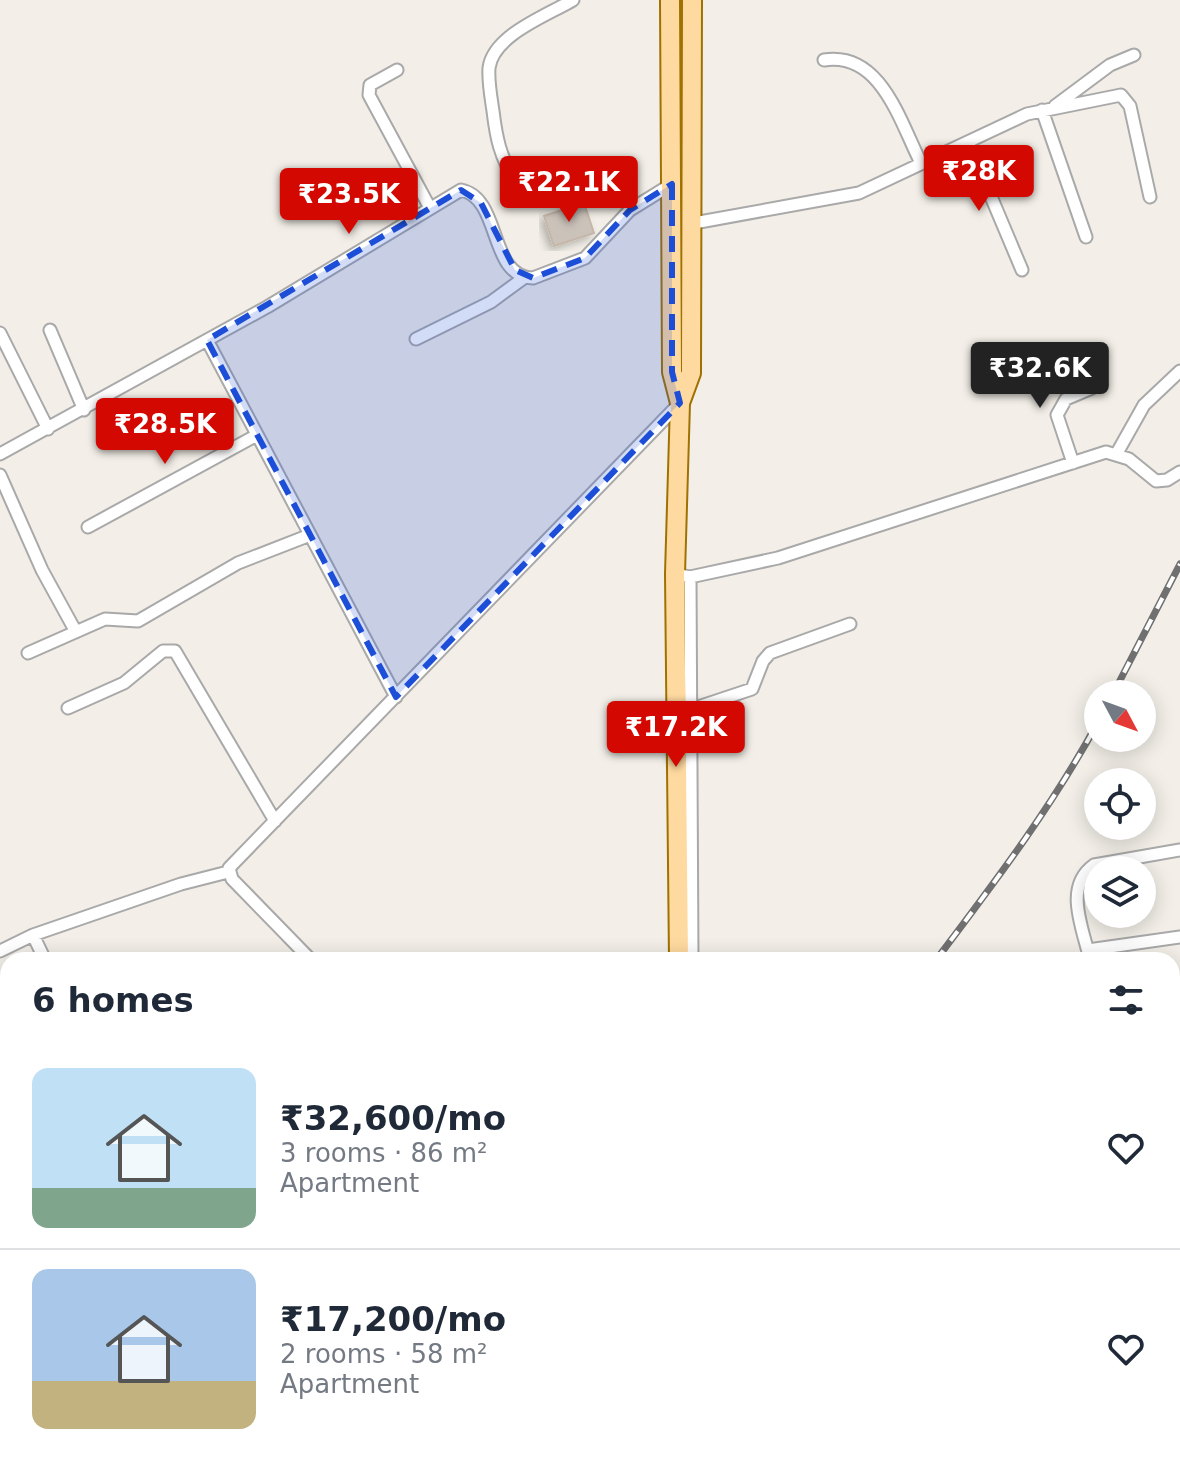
<!DOCTYPE html>
<html lang="en">
<head>
<meta charset="utf-8">
<style>
	body { margin:0; font-family:"DejaVu Sans",sans-serif; background:#f6f6f7; color:#1f2937; height:100vh; display:flex; flex-direction:column; font-size:30px; white-space:nowrap }
	* { box-sizing:border-box; margin:0 }
	p { font-size:26px; color:#747a83 }
	.icon { flex:none; width:44px; height:44px; fill:none; stroke:currentColor; stroke-width:2; stroke-linecap:round; stroke-linejoin:round }
	.map { position:relative; flex:1; overflow:hidden }
	.drawer { position:absolute; left:0px; top:952px; width:1180px; height:514px; display:flex; flex-direction:column; background:#fff; border-radius:24px 24px 0 0; box-shadow:0 4px 20px #0003 }
	.drawer>* { flex:none }
	.needle { width:52px; rotate:131deg }
	.tools { position:absolute; left:1084px; top:680px; display:grid; gap:16px }
	.tools a { display:grid; place-items:center; width:72px; height:72px; border-radius:50%; background:#fff; box-shadow:0 4px 20px #0003; font-size:40px }
	.price { position:absolute; translate:-50% -68px; padding:0 18px; border-radius:8px; background:#d30800; color:#fff; font-size:26px; line-height:52px; filter:drop-shadow(0 2px 4px #0008) }
	.price::after { content:''; position:absolute; left:50%; top:48px; width:24px; height:18px; margin-left:-12px; background:inherit; clip-path:polygon(0 0,100% 0,50% 100%) }
	.price.active { background:#222; color:#fff }
	ul { padding:0; list-style:none }
	li { display:flex; align-items:center; gap:24px; height:200px; padding:0 32px }
	li+li { border-top:2px solid #e0e1e3 }
	li span { display:grid; place-items:center; flex:none; width:224px; height:160px; border-radius:16px; color:#555 }
	li>.icon { margin-inline-start:auto }
	span .icon { width:96px; height:96px; fill:#fffc; stroke-width:1 }
	li b { font-size:34px }
	h2 { display:flex; justify-content:space-between; align-items:center; height:96px; padding:0 32px; font-size:34px }
	.map>svg:first-child { display:block }
</style>
</head>
<body>
<div class="map">
<svg width="1180" height="1465" viewBox="0 0 1180 1465">
	<defs>
		<filter id="shadow"><feDropShadow dx="-4" dy="4" stdDeviation="4" flood-color="#0004"/></filter>
	</defs>
	<rect width="100%" height="100%" fill="#f3efe8"/>
	<path fill="#cbc2ba" stroke="#c6b7a9" stroke-width="2" filter="url(#shadow)" d="M584,203L594,233L554,246L544,216Z"/>
	<g fill="none" stroke-linecap="round" stroke-linejoin="round">
		<g stroke="#a9a9a9" stroke-width="15">
			<path id="minor" d="M824,60C881,51 900,122 921,163
				M397,70L370,85L369,95L430,208
				M1055,106L1110,65L1134,55
				M1042,110L1086,237
				M968,142L1022,270
				M516,180C500,159 496,136 493,111C491,97 488,82 489,68C493,35 548,15 573,0
				M694,223L859,193L1027,114L1121,95L1130,106L1150,197
				M50,330L84,410
				M0,333L48,429
				M416,339L491,302L525,277
				M207,340L396,697
				M1117,453L1144,405L1180,371
				M0,454L267,307L461,190C502,198 488,277 533,278L585,258L630,210L672,184
				M1073,463L1057,415L1066,399L1092,388
				M0,475L42,570L76,632
				M88,527L257,435
				M675,574L690,577L778,558L1106,452L1129,459L1156,481L1167,480L1180,472
				M690,577L692,960
				M28,653L105,619L138,621L238,563L310,535
				M68,708L124,683L163,651H175L275,821
				M692,709L752,689L763,661L770,653L850,624
				M33,935L45,960
				M1088,950L1180,937
				M0,951L33,935L181,884L228,872
				M311,960L232,879L229,868L680,403
				M1090,960C1083,928 1063,887 1094,865L1180,850
				M1172,1012L1180,1011
				M1172,1088L1180,1083
				M0,1115L8,1133
				M0,1166L8,1165
				M0,1196L8,1192
				M1172,1291L1180,1302
				M1172,1350L1177,1352
				M1172,1435L1180,1419
				M79,1465L85,1458
				M275,1465L282,1458
				M418,1465L425,1458
				M614,1465L620,1458
				M789,1465L798,1458
				M975,1465L978,1458
				M1159,1465L1162,1458"/>
		</g>
		<g stroke="#9f7100" stroke-width="22">
			<path id="primary" d="M670,0L672,372L680,403L675,574L679,960
				M680,403L691,373L692,0
				M673,1465V1458"/>
		</g>
		<use href="#minor" stroke="#fff" stroke-width="11"/>
		<use href="#primary" stroke="#ffdaa0" stroke-width="18"/>
		<g stroke="#707070" stroke-width="7">
			<path id="rail" d="M1113,694L1180,564
				M936,960C994,883 1052,807 1098,722
				M465,1465L472,1458"/>
		</g>
		<use href="#rail" stroke="#fff" stroke-width="4" stroke-dasharray="12" stroke-linecap="butt"/>
	</g>
	<path fill="#1d4ed8" fill-opacity="0.2" stroke="#1d4ed8" stroke-width="6" stroke-dasharray="16 10" stroke-linejoin="round" d="M672,184V372L680,403L396,697L207,340L461,190L481,203L515,270L533,278L585,258L630,210Z"/>
</svg>
<div class="tools">
<a><svg class="needle" viewBox="-14 -14 28 28"><path d="M0-13l5 13h-10z" fill="#e53935"/><path d="M0 13l5-13h-10z" fill="#747a83"/></svg></a>
<a><svg class="icon" aria-label="locate" viewBox="0 0 24 24"><circle cx="12" cy="12" r="6"/><path d="M12 2v4M12 18v4M2 12h4M18 12h4"/></svg></a>
<a><svg class="icon" aria-label="layers" viewBox="0 0 24 24"><path d="M12 4l9 5-9 5-9-5zM3 14l9 5 9-5"/></svg></a>
</div>
<b class="price" style="left:979px;top:213px">₹28K</b>
<b class="price" style="left:569px;top:224px">₹22.1K</b>
<b class="price" style="left:349px;top:236px">₹23.5K</b>
<b class="price active" style="left:1040px;top:410px">₹32.6K</b>
<b class="price" style="left:165px;top:466px">₹28.5K</b>
<b class="price" style="left:676px;top:769px">₹17.2K</b>
<section class="drawer">
<h2>6 homes<svg class="icon" aria-label="filters" viewBox="0 0 24 24"><path d="M4 7h16M4 17h16"/><circle cx="9" cy="7" r="2"/><circle cx="15" cy="17" r="2"/></svg></h2>
<ul>
<li><span style="background:linear-gradient(#bfe0f5 75%,#7fa58c 0)"><svg class="icon" aria-label="home" viewBox="0 0 24 24"><path d="M3 11l9-7 9 7M6 9v11h12V9"/></svg></span><div><b>₹32,600/mo</b><p>3 rooms · 86 m²</p><p>Apartment</p></div><svg class="icon" aria-label="heart" viewBox="0 0 24 24"><path d="M12 20l-8-8c-3-5 5-10 8-4 3-6 11-1 8 4z"/></svg></li>
<li><span style="background:linear-gradient(#a9c7e8 70%,#c2b280 0)"><svg class="icon" aria-label="home" viewBox="0 0 24 24"><path d="M3 11l9-7 9 7M6 9v11h12V9"/></svg></span><div><b>₹17,200/mo</b><p>2 rooms · 58 m²</p><p>Apartment</p></div><svg class="icon" aria-label="heart" viewBox="0 0 24 24"><path d="M12 20l-8-8c-3-5 5-10 8-4 3-6 11-1 8 4z"/></svg></li>
</ul>
</section>
</div>
</body>
</html>
